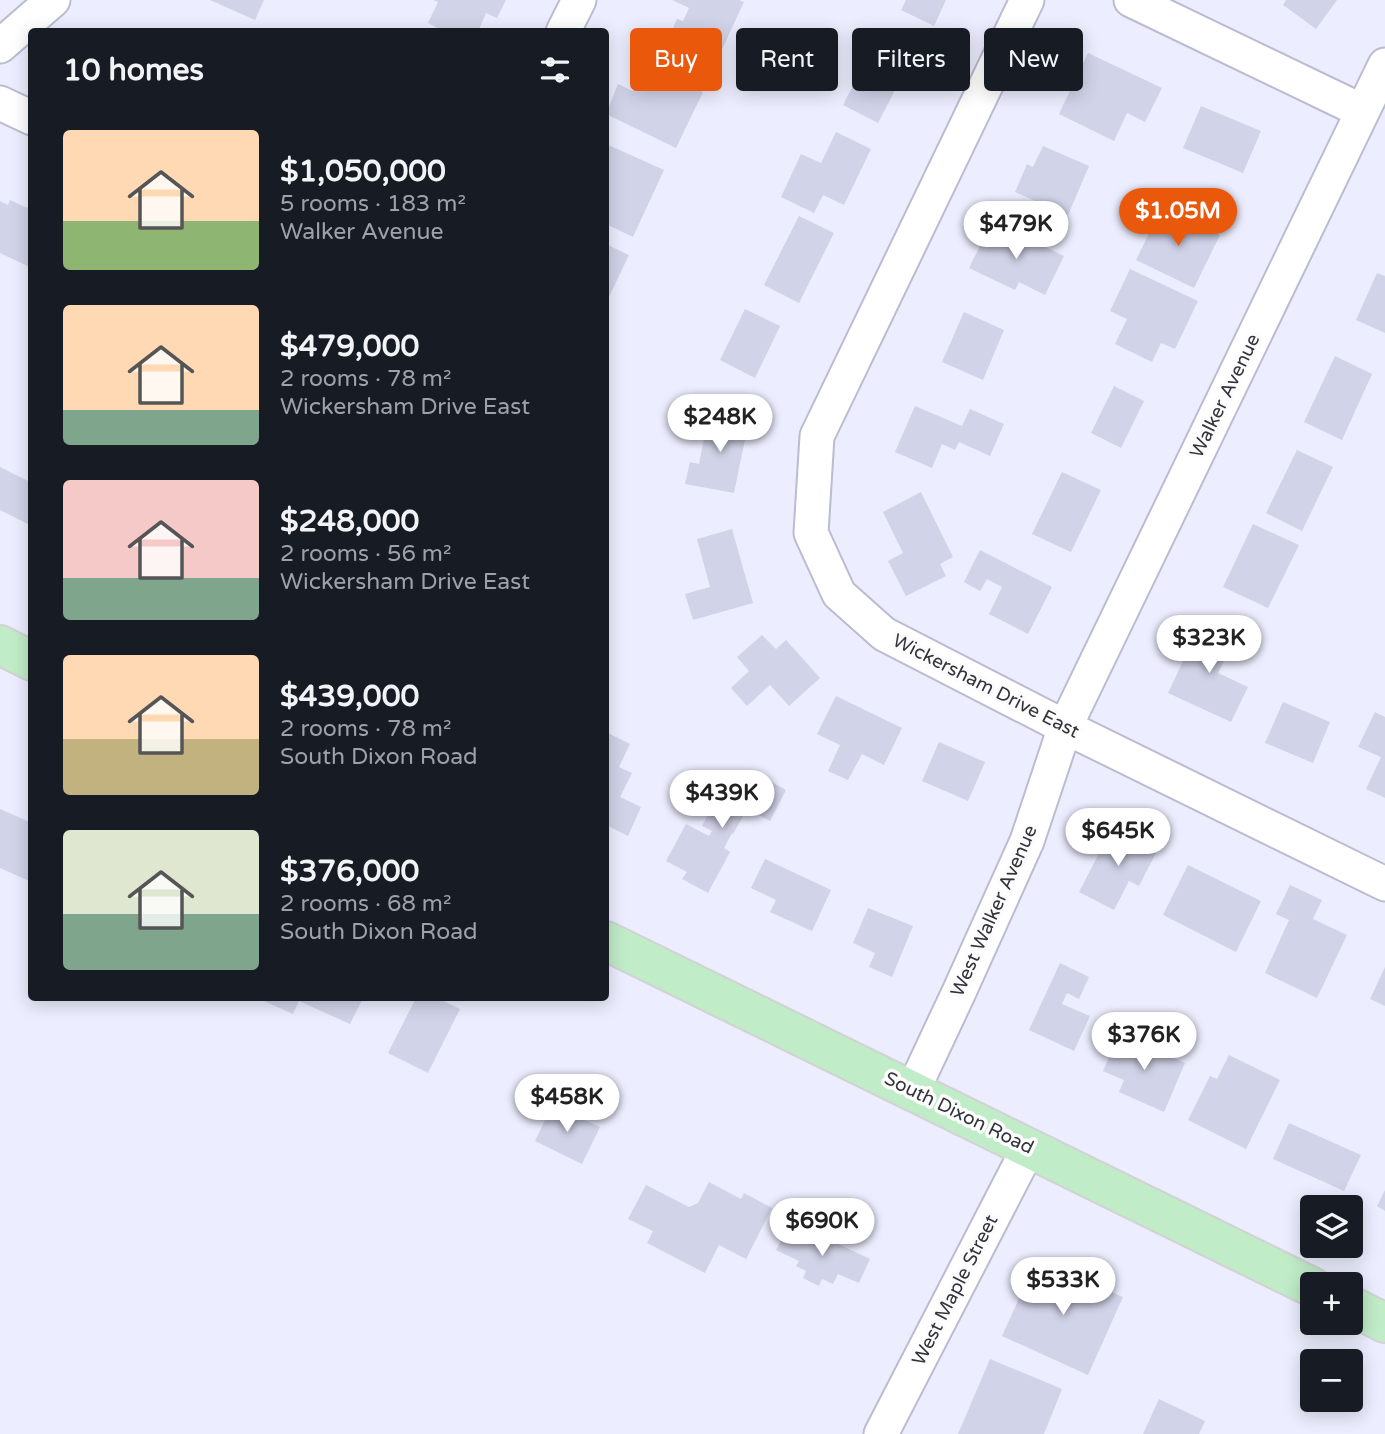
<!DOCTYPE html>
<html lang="en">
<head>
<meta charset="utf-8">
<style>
	body { margin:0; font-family:"Varela Round",sans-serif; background:#242831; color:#f1f3f6; height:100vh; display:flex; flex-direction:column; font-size:26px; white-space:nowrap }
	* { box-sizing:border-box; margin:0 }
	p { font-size:23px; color:#9ea1a6 }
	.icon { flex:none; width:38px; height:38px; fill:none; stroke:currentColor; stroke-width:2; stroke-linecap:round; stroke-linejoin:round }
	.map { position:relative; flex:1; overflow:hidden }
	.panel { position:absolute; left:28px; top:28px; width:581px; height:973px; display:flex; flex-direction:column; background:#171b24; border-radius:7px; box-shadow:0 4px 18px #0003 }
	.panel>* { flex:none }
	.banner { position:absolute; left:630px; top:28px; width:649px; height:63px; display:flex; gap:14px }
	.tools { position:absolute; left:1300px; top:1195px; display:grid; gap:14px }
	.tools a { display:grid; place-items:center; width:63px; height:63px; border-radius:7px; background:#171b24; box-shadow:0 4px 18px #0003; font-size:35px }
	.price { position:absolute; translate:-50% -60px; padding:0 16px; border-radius:24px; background:#fff; color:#222; font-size:23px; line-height:46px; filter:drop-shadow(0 2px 4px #0008) }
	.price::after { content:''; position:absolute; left:50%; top:42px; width:21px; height:16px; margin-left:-10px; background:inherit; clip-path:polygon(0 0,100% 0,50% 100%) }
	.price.on { background:#ea580c; color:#fff }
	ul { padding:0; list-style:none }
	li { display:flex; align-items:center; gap:21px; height:175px; padding:0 35px }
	li span { display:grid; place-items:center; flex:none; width:196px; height:140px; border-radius:7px; color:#555 }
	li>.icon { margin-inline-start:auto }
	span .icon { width:84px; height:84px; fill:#fffc; stroke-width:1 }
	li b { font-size:30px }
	h2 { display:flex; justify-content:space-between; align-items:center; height:84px; padding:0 35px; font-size:30px }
	.pill { padding:0 24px; border-radius:7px; background:#171b24; box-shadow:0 4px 18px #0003; font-size:24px; line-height:63px }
	.pill.on { background:#ea580c; color:#fff }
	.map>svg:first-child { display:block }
</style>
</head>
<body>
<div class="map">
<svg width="1385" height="1434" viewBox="0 0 1385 1434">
	<rect width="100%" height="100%" fill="#ecedfe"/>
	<path fill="#d1d3e8" d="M210,0H264L255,20Z
		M433,0H506L497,18L486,13L478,32H470L465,29L464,32H445L428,23L438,2Z
		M672,0H739L744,2L716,62L668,39L677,19L683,21L689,8Z
		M906,0H946L934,26L901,10Z
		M1286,0H1337L1316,29L1283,5Z
		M1088,53L1162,88L1145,122L1127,113L1114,141L1059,114Z
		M869,55L904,73L878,123L843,105Z
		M645,65L703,92L676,148L606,114L618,84L633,91Z
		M1201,106L1261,131L1243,173L1183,148Z
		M836,132L871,149L844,205L823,195L814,213L781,197L801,154L821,163Z
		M606,144L664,170L633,237L606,224Z
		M1043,146L1089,166L1068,215L1015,192L1027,164L1033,167Z
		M32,199V268L0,253V201L8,205L10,200L27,208Z
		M1162,207L1220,235L1194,288L1136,260Z
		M799,216L834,233L799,303L764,285Z
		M1002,226L1064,256L1045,295L1019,282L1015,290L969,268L987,232L997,237Z
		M606,244L629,255L606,303Z
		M1130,269L1198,301L1175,349L1161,343L1152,362L1115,344L1127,319L1110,311Z
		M1377,273L1385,276V333L1356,320Z
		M745,309L780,326L755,378L720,360Z
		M964,312L1004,330L983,380L942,362Z
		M1335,356L1372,374L1342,440L1304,422Z
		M1114,386L1144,401L1121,448L1091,433Z
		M915,406L962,426L970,409L1004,424L990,456L959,442L955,450L942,444L932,468L895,452Z
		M709,412L749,420L734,493L685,484L690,462L699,464Z
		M1297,450L1333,467L1302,531L1266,513Z
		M0,467L32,483V526L0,510Z
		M1062,472L1101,490L1071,552L1032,534Z
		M921,492L953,557L940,564L946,576L906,596L888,561L903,553L883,512Z
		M1253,524L1299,545L1268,608L1223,587Z
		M732,529L753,603L693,620L685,594L710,587L697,539Z
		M980,550L1052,587L1028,634L989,614L1002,587L987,579L980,591L964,582Z
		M1202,621L1236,637L1218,673L1248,687L1231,722L1168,693Z
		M762,635L776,649L786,640L820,678L789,706L770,685L747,706L731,688L749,671L737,657Z
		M836,696L902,728L884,765L862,754L848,780L828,771L840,745L817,734Z
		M1283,702L1330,722L1313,763L1265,743Z
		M1375,712L1385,717V798L1366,789L1381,757L1358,747Z
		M606,732L630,744L619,767L632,773L620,797L641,807L628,836L606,825Z
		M939,742L985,762L968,801L922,781Z
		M749,770L786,790L770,821L747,809L733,834L732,833L724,848L730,852L708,893L682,879L687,872L666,861L686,824L709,836L712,831L702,826L720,792L733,799Z
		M0,809L32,823V874L29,881L0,868Z
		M1113,826L1158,849L1139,886L1129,881L1114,910L1079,892Z
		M765,859L831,890L812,931L770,912L776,900L751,888Z
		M1188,865L1261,901L1236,952L1163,915Z
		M1290,885L1322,900L1313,919L1347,935L1317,998L1265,973L1289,920L1276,914Z
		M868,908L913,926L892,977L869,967L875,953L853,943Z
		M1060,963L1089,977L1079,999L1067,993L1062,1004L1090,1016L1074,1051L1029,1030Z
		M1385,967V1006L1370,999Z
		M257,998H363L350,1024L299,1001L293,1014Z
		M416,998H437L460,1009L428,1073L388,1053Z
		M1119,1034L1185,1063L1164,1112L1119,1092L1124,1080L1103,1071Z
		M1229,1055L1280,1080L1246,1149L1188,1120L1210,1076L1217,1079Z
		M552,1105L600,1127L582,1164L535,1141Z
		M1289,1123L1361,1155L1344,1191L1273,1159Z
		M709,1182L741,1199L744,1193L772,1208L746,1259L719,1245L705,1273L647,1243L653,1231L628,1219L646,1185L689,1207L698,1203Z
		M1385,1190V1211L1377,1206Z
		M788,1227L811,1237L813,1232L870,1259L859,1283L838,1274L833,1284L822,1279L819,1286L803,1278L806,1271L796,1266L799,1261L776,1250Z
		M1037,1259L1123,1297L1088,1375L1002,1336Z
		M990,1359L1062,1389L1044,1434H958Z
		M1159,1399L1205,1421L1199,1434H1143Z"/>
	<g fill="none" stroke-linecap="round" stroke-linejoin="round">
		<g stroke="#babcd0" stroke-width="37">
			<path id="minor" d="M1027,0L817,436L811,533L839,594L884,634L1065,727L1385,884
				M1131,0L1362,111
				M563,32L579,0
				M0,46L53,0
				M0,103L32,118
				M913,1090L959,992L1027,841L1065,727L1385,65
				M881,1434L1029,1147"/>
		</g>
		<g stroke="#d2d2d4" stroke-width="42">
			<path id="major" d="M0,645L32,661
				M606,941L1312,1287
				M1351,1306L1385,1323"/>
		</g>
		<use href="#minor" stroke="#fff" stroke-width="33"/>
		<use href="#major" stroke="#c1ecc8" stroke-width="38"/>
	</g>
	<g text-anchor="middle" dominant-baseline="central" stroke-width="7" stroke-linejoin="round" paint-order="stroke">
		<g font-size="19" fill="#33333c" stroke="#fcfcfc">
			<text transform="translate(1225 396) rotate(-64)">Walker Avenue</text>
			<text transform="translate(986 686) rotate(27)">Wickersham Drive East</text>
			<text transform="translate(994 911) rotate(-66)">West Walker Avenue</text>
			<text transform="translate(959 1113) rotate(26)">South Dixon Road</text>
			<text transform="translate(955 1290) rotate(-63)">West Maple Street</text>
		</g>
	</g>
</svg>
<div class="tools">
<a><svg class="icon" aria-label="layers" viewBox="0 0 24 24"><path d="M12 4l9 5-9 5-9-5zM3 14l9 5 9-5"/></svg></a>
<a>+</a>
<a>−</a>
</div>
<b class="price on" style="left:1178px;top:248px">$1.05M</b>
<b class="price" style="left:1016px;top:261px">$479K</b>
<b class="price" style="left:720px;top:454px">$248K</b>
<b class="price" style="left:1209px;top:675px">$323K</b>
<b class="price" style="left:722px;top:830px">$439K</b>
<b class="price" style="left:1118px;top:868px">$645K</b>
<b class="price" style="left:1144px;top:1072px">$376K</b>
<b class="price" style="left:567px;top:1134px">$458K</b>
<b class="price" style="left:822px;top:1258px">$690K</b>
<b class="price" style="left:1063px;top:1317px">$533K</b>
<div class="banner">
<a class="pill on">Buy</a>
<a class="pill">Rent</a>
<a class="pill">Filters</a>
<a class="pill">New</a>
</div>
<section class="panel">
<h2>10 homes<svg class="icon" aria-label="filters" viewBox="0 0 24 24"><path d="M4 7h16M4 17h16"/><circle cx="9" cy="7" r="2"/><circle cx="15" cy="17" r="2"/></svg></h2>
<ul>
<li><span style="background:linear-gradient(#ffd9b3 65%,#8fb573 0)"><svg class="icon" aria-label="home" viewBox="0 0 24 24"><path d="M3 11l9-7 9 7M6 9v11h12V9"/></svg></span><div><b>$1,050,000</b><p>5 rooms · 183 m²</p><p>Walker Avenue</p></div></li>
<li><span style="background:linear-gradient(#ffd9b3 75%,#7fa58c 0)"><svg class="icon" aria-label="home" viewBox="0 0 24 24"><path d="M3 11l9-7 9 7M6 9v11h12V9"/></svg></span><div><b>$479,000</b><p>2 rooms · 78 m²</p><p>Wickersham Drive East</p></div></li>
<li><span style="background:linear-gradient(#f6c9c9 70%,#7fa58c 0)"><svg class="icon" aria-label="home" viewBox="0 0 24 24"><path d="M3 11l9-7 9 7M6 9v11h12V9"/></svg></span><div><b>$248,000</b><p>2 rooms · 56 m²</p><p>Wickersham Drive East</p></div></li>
<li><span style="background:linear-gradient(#ffd9b3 60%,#c2b280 0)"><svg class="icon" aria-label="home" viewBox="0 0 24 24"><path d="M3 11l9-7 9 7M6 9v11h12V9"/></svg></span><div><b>$439,000</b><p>2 rooms · 78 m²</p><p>South Dixon Road</p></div></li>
<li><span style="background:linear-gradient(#dfe7d0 60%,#7fa58c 0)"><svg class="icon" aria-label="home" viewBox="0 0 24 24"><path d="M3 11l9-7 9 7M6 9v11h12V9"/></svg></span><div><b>$376,000</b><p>2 rooms · 68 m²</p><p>South Dixon Road</p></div></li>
</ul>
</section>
</div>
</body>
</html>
